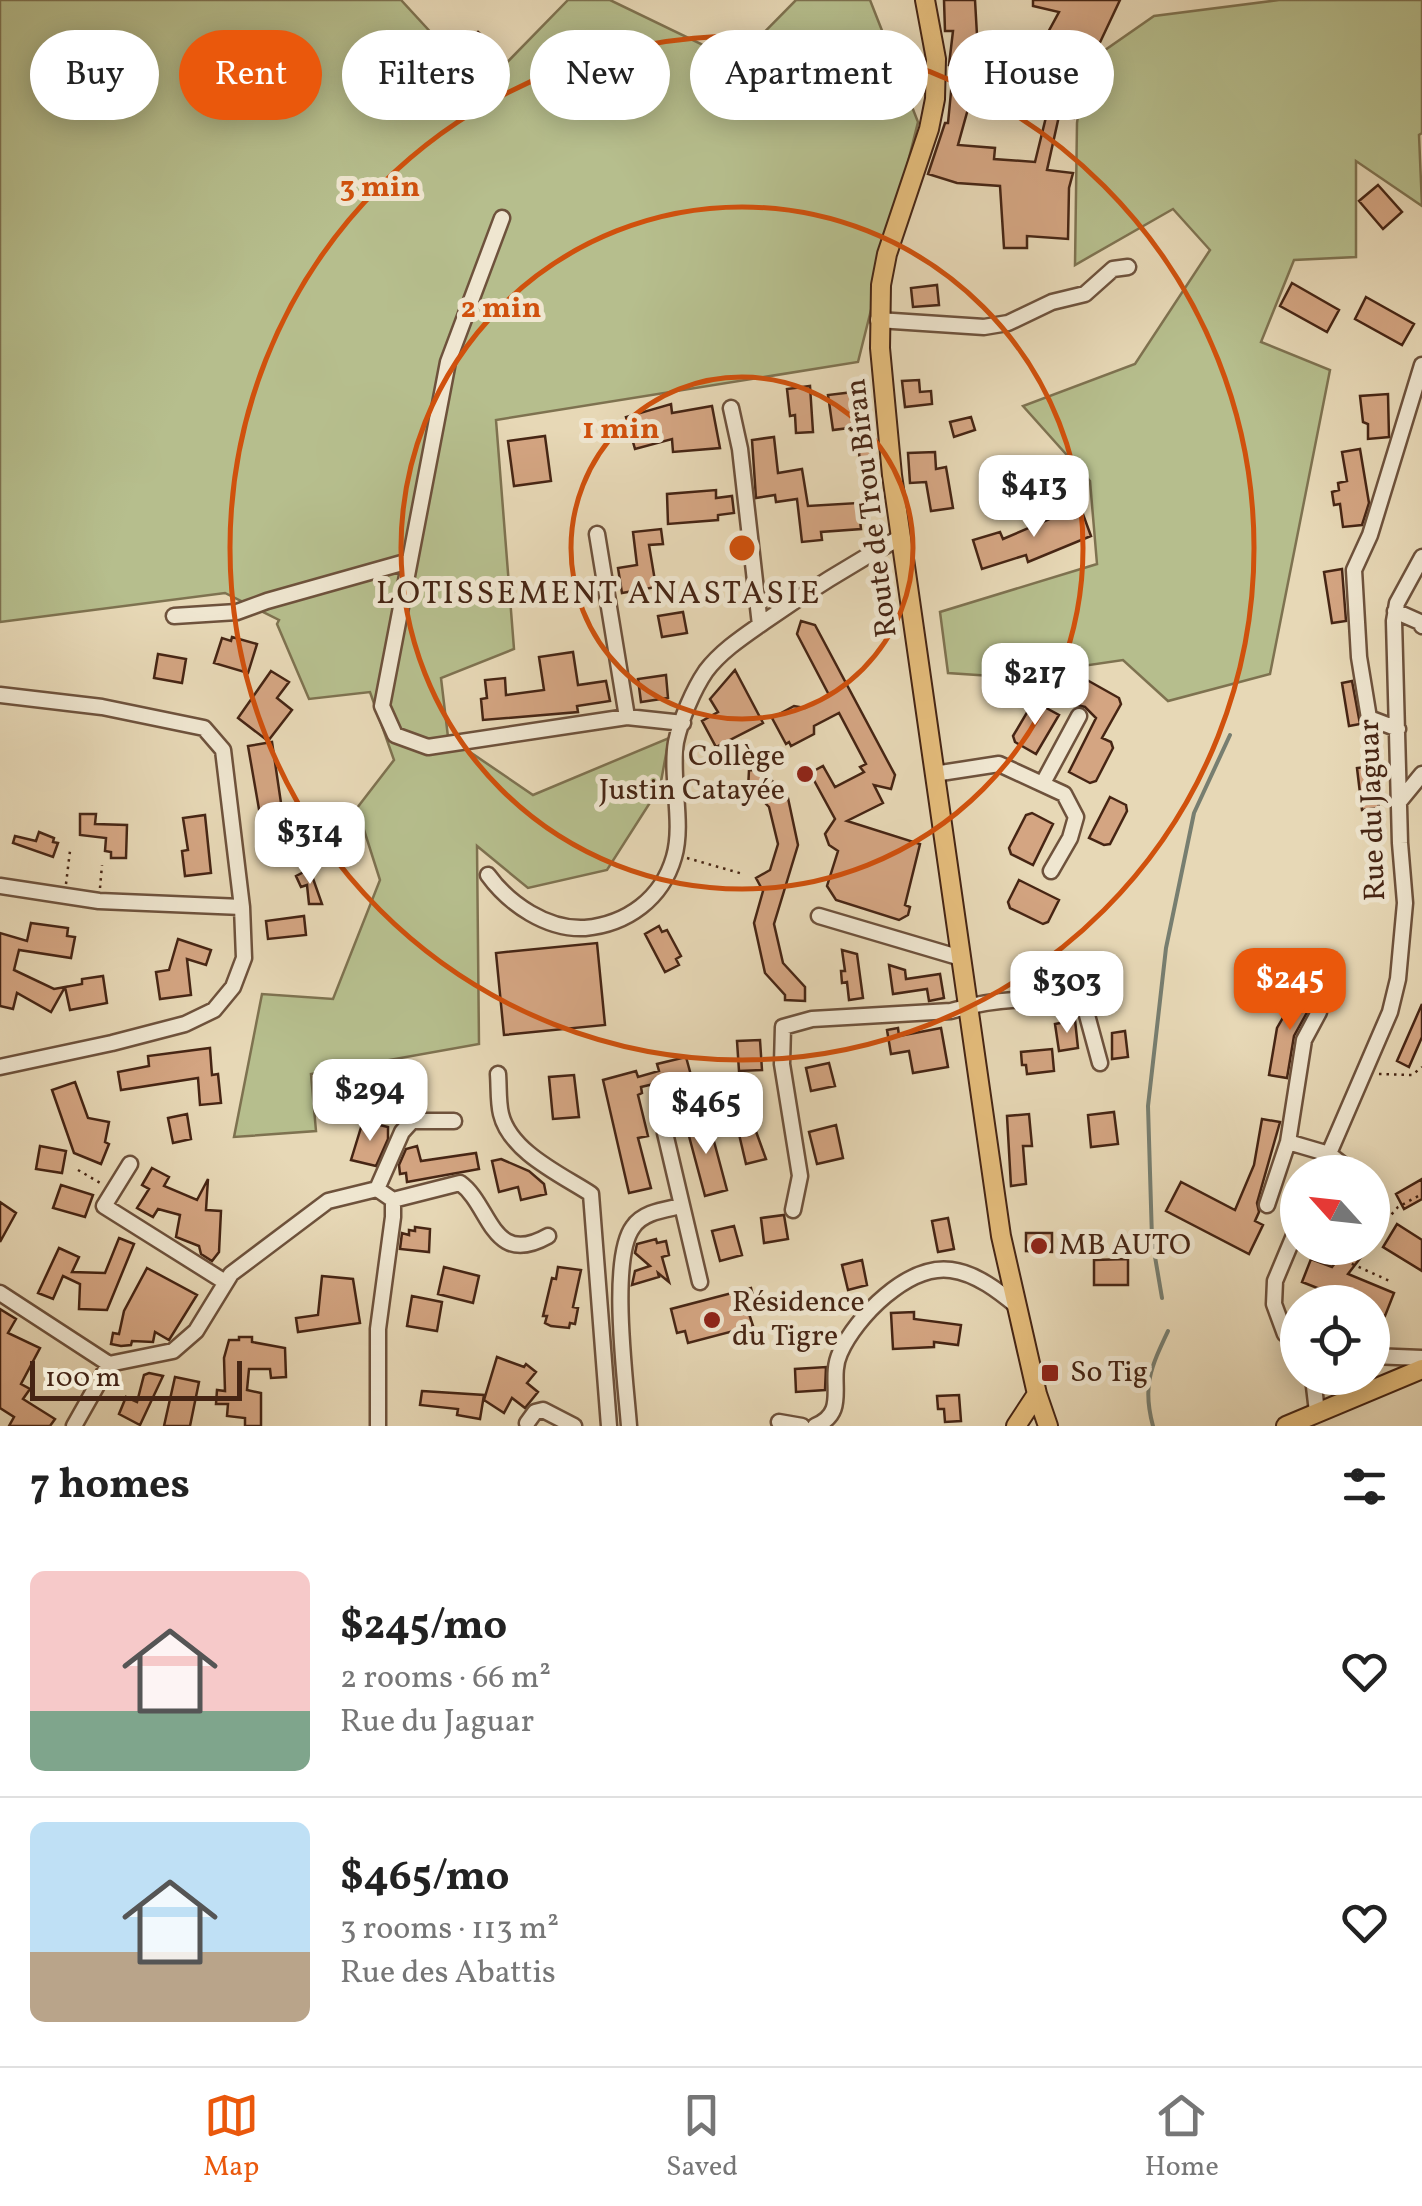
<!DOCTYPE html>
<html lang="en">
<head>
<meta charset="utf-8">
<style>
	body { margin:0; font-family:Vollkorn,serif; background:#f2f2f2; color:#222; height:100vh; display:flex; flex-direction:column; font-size:38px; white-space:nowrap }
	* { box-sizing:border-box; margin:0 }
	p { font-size:32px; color:#767676 }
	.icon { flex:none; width:55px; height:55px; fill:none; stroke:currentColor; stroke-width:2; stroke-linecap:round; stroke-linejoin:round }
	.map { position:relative; height:1426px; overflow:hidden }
	.sheet { display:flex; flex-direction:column; background:#fff; flex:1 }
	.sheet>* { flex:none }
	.top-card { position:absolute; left:30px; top:30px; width:1362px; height:90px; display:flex; gap:20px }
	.needle { width:65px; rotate:297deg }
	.tools { position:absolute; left:1280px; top:1155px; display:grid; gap:20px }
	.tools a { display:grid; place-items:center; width:110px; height:110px; border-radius:50%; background:#fff; box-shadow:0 5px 25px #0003; font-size:50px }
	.scale { position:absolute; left:30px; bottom:25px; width:212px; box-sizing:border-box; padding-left:10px; border:5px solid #462514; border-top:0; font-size:28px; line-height:35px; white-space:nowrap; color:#462514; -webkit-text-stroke:8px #efe6d0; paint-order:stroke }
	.price { position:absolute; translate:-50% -85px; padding:0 22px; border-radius:20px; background:#fff; color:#222; font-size:32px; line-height:65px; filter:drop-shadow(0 2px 5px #0008) }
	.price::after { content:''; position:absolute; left:50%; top:60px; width:30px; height:22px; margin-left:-15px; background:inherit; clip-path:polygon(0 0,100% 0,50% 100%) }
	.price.selected { background:#ea580c; color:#fff }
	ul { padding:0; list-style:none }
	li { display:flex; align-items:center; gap:30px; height:250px; padding:0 30px }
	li+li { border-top:2px solid #e0e0e0 }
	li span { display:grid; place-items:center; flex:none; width:280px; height:200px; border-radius:15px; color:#555 }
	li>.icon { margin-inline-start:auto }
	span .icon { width:120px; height:120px; fill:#fffc; stroke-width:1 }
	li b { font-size:42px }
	h2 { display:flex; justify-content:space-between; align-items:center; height:120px; padding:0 30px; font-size:42px }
	.chip { padding:0 35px; border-radius:45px; background:#fff; box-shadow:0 5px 25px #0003; font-size:35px; line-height:90px }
	.chip.selected { background:#ea580c; color:#fff }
	.dock { display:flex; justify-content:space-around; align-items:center; height:140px; border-top:2px solid #e0e0e0; background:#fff; font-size:28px; color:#767676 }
	.dock a { display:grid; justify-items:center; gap:5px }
	.dock .selected { color:#ea580c }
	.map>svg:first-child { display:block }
</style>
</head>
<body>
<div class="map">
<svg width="1422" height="1426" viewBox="0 0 1422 1426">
	<rect width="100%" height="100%" fill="#e7d8b6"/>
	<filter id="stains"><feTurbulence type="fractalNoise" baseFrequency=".002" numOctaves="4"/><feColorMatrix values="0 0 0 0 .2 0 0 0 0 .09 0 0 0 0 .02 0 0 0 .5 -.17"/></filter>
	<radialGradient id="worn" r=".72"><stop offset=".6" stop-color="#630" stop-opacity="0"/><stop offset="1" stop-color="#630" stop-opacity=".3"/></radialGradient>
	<path fill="#b6be8d" stroke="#7e7250" stroke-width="2.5" d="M0,0H401L482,88L568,0H610L736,61L796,0H870L918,122L858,362L496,420L514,649L441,678L448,737L533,795L669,738L660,787L607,870L528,888L477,846L479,1044L311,1074L316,1131L234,1137L262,994L333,999L380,880L357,808L394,760L370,692L309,699L277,624L279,620L225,593L0,622Z
		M1279,0H1422V133L1419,135L1422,206L1356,161V257L1294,260L1261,342L1330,370L1270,674L1168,701L1123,660L1007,677L948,673L940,612L1097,564L1090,481L1023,406L1135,364L1210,250L1173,209L1075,265L1077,123L1085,64L1154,16Z"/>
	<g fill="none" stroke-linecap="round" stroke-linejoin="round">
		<path stroke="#777e70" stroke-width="4" d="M1162,1298L1152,1239L1148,1106L1166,948L1194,813L1230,735
			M1153,1426C1142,1386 1151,1367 1168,1331"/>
	</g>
	<path fill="#d4a582" stroke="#462514" stroke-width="2.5" d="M944,0H975L977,35L987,36L978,103L975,110L968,109L958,145L995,148L994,159L1035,162L1046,117L998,113L1001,80L1063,84V103L1076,105L1074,118L1059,116L1047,170L1073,173L1069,188L1068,239L1027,236V248H1004L1000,186L957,183L928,174L945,123H948L951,92L953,65H949L953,31H945Z
		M1033,0H1120L1095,53L1074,45L1068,62L1063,60V75L1040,65L1051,39L1046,36L1059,12L1033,6Z
		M478,32L496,50L483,63L465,46Z
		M1378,185L1402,212L1383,229L1359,201Z
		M1292,283L1339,310L1327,332L1280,306Z
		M937,285L939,305L913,307L911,288Z
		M1366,297L1414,324L1402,345L1355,319Z
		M919,380L920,392L931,391L932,404L905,407L902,381Z
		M810,386L813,432L796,433L795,415L790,416L787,389Z
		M862,391L874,449L871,450L873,476L864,477L861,476L857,427L833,430L828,395Z
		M1388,394L1389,437L1368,439V424L1363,422L1360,396Z
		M671,404L672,413L712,406L720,448L673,452L672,439L635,449L626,417Z
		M971,417L975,430L954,437L950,422Z
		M545,436L551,481L514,486L508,441Z
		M774,437L778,473L802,469L808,506L858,503L861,529L821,532L822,540L802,542L797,499L776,502L775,495L756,498L752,440Z
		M1360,449L1369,503L1362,525L1343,527L1340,504L1334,505L1332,492L1339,490L1338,483L1347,481L1342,452Z
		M935,452L936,469L946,467L953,508L931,511L926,482L910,483L908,453Z
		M716,490V498L732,496L734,513L718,515V520L668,524L667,494Z
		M1080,506L1091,536L1028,562L1026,555L982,569L973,540L1000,532L1003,539Z
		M661,529L663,544L649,545L656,587L622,593L618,568L637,565L633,532Z
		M1342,569L1346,621L1332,623L1324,572Z
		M683,612L687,633L662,637L658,616Z
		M801,621L815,625L895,775L891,789L874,785L883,803L847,821L920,844L905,905L910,907L908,915L899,920L836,900L827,886L838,851L829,845L825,834L835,819L810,773L823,766L835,787L864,772L860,767L866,764L839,713L814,726V734L791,746L789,742L786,744L772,718L794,706L805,708L829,695L797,634Z
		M232,637L257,644L248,673L214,663L222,638L231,641Z
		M573,652L578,685L606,681L610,701L577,706L578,712L483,720L481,699L487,698L485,680L505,678L506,695L544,690L539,657Z
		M158,654L186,659L182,683L154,678Z
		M735,670L763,723L716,747L702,721L718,712L710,699Z
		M271,671L289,682L277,698L292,710L268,741L238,718Z
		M666,675L668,698L641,702L638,679Z
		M1087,680L1119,698L1121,704L1102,738L1111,742L1113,748L1096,781L1090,783L1069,772L1096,718L1085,707L1069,703L1081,682Z
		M1352,681L1360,724L1349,726L1342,683Z
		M1037,703L1059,715L1036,754L1015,742L1013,736L1032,704Z
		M272,742L285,830L291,829L294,857L270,859L267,815H260L248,746Z
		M1374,766L1379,808L1362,810L1357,768Z
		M749,770L763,771L788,798L798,845L774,924L783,963L805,987V1001L785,1000V995L765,973L754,923L763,891L756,878L770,870L778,844L769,807L753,790H748Z
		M1110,797L1126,805L1127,811L1110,844L1104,845L1089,838Z
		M1032,813L1053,824L1033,865L1011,854L1009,848L1026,815Z
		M80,814H96L95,824L127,825L126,858H111V852L105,851L106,838L80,835Z
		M205,815L211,873L185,876L182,851L188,850L183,818Z
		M39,832L54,838L53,842L58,843L53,857L13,843L15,836L36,841Z
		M306,871L310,870L322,904H309L307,885L301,887L296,876Z
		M1019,880L1059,900L1048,922L1043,924L1010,908L1008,902Z
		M304,916L306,935L268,939L266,921Z
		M31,923L68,928L67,936L75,937L71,958L19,950L14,970L54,989L65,987L51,1012L17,993L13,1009L0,1006V933L27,941Z
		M659,926L662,932L667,930L681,956L676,959L679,965L665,972L645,934Z
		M178,939L211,950L206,965L187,959L191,995L160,999L156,972L169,970Z
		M597,943L605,1025L504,1035L496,953Z
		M842,950L857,954L863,998L849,1000L847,982L842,983L841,971H845Z
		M889,965L905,970L906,979L940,974L944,998L929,1001L927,989L893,994Z
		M103,976L107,1003L70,1010L65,987L82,984V979Z
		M1300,988L1320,1000L1310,1007L1294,1036L1287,1078L1269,1075L1277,1028Z
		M1422,1004V1037L1409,1067L1397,1061Z
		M1075,1020L1078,1048L1059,1051L1055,1024Z
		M898,1028L899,1036L941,1028L948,1067L913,1073L909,1051L891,1054L887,1030Z
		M1125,1031L1128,1057L1112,1059V1033Z
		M760,1040L762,1070L739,1071L737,1041Z
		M210,1048L212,1075L218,1074L221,1103L200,1105L198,1078L121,1090L118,1072L149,1066L148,1056Z
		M1052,1049L1054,1071L1027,1074L1026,1065H1022L1021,1052Z
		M686,1057L692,1079L663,1087L662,1082L641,1087L642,1093L638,1095L648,1136L638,1138L651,1188L629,1193L603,1080L636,1071L638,1077L659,1071L657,1064Z
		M829,1063L835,1086L811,1091L806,1068Z
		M349,1071L422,1076L423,1110L402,1113V1106L378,1103V1097L362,1096V1092L347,1090Z
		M574,1075L579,1117L553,1119L549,1077Z
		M75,1082L88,1118L109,1122L105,1142L109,1144L101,1164L74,1153L52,1090Z
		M1114,1112L1118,1144L1091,1147L1088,1115Z
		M187,1114L191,1139L173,1143L168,1118Z
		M1029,1114L1032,1146H1023L1026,1184L1011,1186L1007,1116Z
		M708,1119L727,1190L705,1196L686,1125Z
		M1262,1119L1280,1122L1257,1203L1259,1212L1255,1221L1263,1225L1249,1254L1166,1211L1181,1182L1235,1210L1254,1165Z
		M363,1121L388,1127V1139L376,1166L351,1160Z
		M836,1125L843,1158L817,1164L809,1132Z
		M754,1126L766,1159L746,1164L738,1130Z
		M40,1146L66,1151L62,1173L36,1169Z
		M417,1146L421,1161L476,1153L479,1169L407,1182L406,1173L400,1174L399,1165L406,1149Z
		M501,1159L529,1171L544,1184L546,1194L521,1200L518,1187L499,1192L492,1161Z
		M152,1168L169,1177L164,1186L197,1200L208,1179L206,1210L221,1211L219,1252L212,1261L201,1254L199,1246L176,1237L180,1215L158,1209L153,1217L137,1208L149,1189L142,1185Z
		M1422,1179V1199L1404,1209L1396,1194Z
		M61,1185L93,1195L85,1217L53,1208Z
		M0,1202L16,1213L0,1242Z
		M784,1215L788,1239L764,1243L761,1218Z
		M948,1218L954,1249L938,1252L932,1221Z
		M1397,1224L1422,1240V1271L1383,1247Z
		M734,1226L742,1255L720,1261L712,1231Z
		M415,1227L430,1229L429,1252L400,1249L402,1233L409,1235V1230L415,1231Z
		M1026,1233H1052V1252L1026,1251Z
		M119,1238L134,1244L107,1310L79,1309L80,1284L63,1276L53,1299L38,1293L59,1248L79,1257L72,1272L105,1273Z
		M656,1239L657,1243L666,1241L669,1255L662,1257L669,1282L658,1273L659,1277L632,1285L635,1271L650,1266L635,1253L637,1244Z
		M1347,1248H1368L1348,1274L1394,1293L1385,1316L1372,1311V1302H1353L1302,1282L1311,1259L1332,1267Z
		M1128,1259V1285H1094V1260Z
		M862,1260L867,1285L848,1290L842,1265Z
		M444,1267L479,1276L473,1303L438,1294Z
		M558,1267L581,1270L573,1307L578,1308L575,1324L570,1323L569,1328L551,1326L545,1323L547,1316H543L552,1278L556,1279Z
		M147,1268L197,1295L169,1340L155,1332L153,1342L132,1341L131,1345L121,1346L111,1344L113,1333L119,1334L124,1311Z
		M322,1276L353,1279L360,1323L298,1332L296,1318L318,1315Z
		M751,1288L757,1312L749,1314L753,1326L688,1343L685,1331L677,1333L671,1309Z
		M412,1296L442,1302L437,1331L407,1326Z
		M0,1309L16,1319L8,1333L40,1348L21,1384L30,1389L23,1399L55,1419L50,1426H9L14,1417L0,1408Z
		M914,1312V1319L961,1325L958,1345L934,1342V1347L893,1349L891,1313Z
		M239,1337H252V1342L285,1348L286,1377L271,1378L270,1369H249L247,1390L261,1393V1426H245V1418L227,1416L228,1404H216L217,1390L225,1391L224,1358L229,1340H239Z
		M497,1357L524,1367L526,1364L536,1372L527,1383L538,1392L525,1408L512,1398L504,1413L484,1400Z
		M826,1367L825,1390L796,1392L795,1369Z
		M149,1373L163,1376L140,1425L119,1414L126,1397L137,1402L144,1375Z
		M175,1377L199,1382L190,1426H164Z
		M422,1391L484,1395L480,1419L457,1415L458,1409L420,1405Z
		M959,1395L961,1421L945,1422L944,1409H938L937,1396Z"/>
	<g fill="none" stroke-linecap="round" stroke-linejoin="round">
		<g stroke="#6e523c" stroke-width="19">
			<path id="minor" d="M502,218L448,362L382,706L395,735L428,747L627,717L683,723
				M878,320L984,327L1008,323L1052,302L1085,294L1113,269L1128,267
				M731,408L740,449L760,625
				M597,534L627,717
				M1395,611L1420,622L1422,626
				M174,616L237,612L267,601L409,561
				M0,695L102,707L204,728L223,750L242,907L244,958L233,987L214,1010L185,1024L112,1043L0,1067
				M1398,729L1369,718L1359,657L1354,570L1370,535L1422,365
				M934,774L999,764L1064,794L1076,817L1070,838L1051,871
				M1043,783L1079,716
				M1399,802L1422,774
				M488,875C509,904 547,930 585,928C627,924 662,899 674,857C684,823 670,777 676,742C681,719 693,690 706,671C721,651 744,636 764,622C808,591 854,563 901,537
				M0,886L99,901L242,907
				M819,916L961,958
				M498,1074C499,1087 498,1102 501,1114C510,1152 562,1175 591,1194L609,1426
				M665,1133L700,1282
				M1288,1142L1329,1154L1352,1172
				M130,1164L104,1206L225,1282
				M1321,1172L1390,1012L1398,979L1405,903L1400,843L1394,621L1397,603L1422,557
				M377,1189L402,1132L412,1121H454
				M1372,1197L1373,1198
				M393,1200L460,1183C491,1205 491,1268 548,1236
				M1267,1205L1288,1142L1304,1040L1319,1012
				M793,1210L800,1176L782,1064L783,1027L812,1019L951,1011C991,999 1044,995 1084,1004L1100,1063
				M1298,1226L1275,1281L1274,1304L1285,1334L1298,1341
				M0,1293L109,1364
				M1372,1356L1422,1358
				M1313,1378L1317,1412
				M779,1422L802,1426
				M527,1423L535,1412L543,1410L574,1426
				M74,1426L109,1364L173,1351L196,1331L231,1274L328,1201L377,1189L393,1200V1217L378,1329V1426
				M629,1426C626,1384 609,1259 633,1227C643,1212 664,1210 681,1206
				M815,1426C850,1412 827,1381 840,1353C856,1317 908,1264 951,1270C976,1273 1000,1292 1018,1307"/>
		</g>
		<g stroke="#462514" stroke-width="22">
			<path id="major" d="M925,0L936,59L935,99L929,129L887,254L881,285L880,348L892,475L1001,1236L1037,1394L1048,1426
				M1016,1426L1037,1394
				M1286,1426L1422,1369"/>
		</g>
		<path stroke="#462514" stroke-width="2.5" stroke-dasharray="2.5 5" stroke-linecap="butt" d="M687,858L743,874
			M66,884L70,851
			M100,888L102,865
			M1379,1074L1412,1075L1422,1067
			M78,1170L102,1184
			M1372,1237L1398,1207L1422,1194
			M1364,1248L1350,1263L1392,1282"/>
		<use href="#minor" stroke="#efe6d0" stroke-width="14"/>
		<use href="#major" stroke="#e4bc7b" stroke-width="18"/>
	</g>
	<g fill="none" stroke="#d0510d" stroke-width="5">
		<circle cx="742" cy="548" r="171"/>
		<circle cx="742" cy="548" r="341"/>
		<circle cx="742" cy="548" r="512"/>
	</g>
	<g fill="#8f2418" stroke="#efe6d0" stroke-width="4">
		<circle cx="805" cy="774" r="10"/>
		<circle cx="1039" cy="1246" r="10"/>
		<circle cx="712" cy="1320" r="10"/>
		<rect x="1040" y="1363" width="20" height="20" rx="5"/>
	</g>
	<g text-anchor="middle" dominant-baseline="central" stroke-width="10" stroke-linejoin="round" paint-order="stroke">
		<g font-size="30" fill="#462514" stroke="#efe6d0">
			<text transform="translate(872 508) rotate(-97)">Route de Trou Biran</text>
			<text transform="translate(1373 810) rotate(-92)">Rue du Jaguar</text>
		</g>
		<g font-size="30" fill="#462514" stroke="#efe6d0" text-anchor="start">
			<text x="785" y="757" text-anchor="end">Collège<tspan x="785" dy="34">Justin Catayée</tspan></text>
			<text x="1059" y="1246">MB AUTO</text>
			<text x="732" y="1303">Résidence<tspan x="732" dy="34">du Tigre</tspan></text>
			<text x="1070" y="1373">So Tig</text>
		</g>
		<g font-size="32" letter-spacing="2.5" fill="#462514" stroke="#efe6d0">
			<text x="599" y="595">LOTISSEMENT ANASTASIE</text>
		</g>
	</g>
	<circle cx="742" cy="548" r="15" fill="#d0510d" stroke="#efe6d0" stroke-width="5"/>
	<g font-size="30" text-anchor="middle" font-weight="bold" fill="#d0510d" stroke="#efe6d0" stroke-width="10" stroke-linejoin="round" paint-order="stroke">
		<text x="380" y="196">3 min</text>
		<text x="501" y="317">2 min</text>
		<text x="621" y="438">1 min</text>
	</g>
	<rect width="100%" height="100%" filter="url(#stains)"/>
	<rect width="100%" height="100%" fill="url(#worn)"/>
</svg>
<div class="tools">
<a><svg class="needle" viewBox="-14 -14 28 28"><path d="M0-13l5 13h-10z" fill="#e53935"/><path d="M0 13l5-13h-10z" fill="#767676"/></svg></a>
<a><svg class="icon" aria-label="locate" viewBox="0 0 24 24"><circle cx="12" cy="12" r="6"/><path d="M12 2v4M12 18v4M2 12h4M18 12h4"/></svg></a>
</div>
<div class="scale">100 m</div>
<b class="price" style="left:1034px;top:540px">$413</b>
<b class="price" style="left:1035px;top:728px">$217</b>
<b class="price" style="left:310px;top:887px">$314</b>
<b class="price selected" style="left:1290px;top:1033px">$245</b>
<b class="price" style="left:1067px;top:1036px">$303</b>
<b class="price" style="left:370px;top:1144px">$294</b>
<b class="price" style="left:706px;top:1157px">$465</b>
<div class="top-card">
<a class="chip">Buy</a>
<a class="chip selected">Rent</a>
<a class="chip">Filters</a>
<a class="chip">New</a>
<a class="chip">Apartment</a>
<a class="chip">House</a>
</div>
</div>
<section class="sheet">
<h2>7 homes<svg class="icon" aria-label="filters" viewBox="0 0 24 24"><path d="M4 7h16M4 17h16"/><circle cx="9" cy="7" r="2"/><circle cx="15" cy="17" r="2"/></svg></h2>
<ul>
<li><span style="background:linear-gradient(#f6c9c9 70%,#7fa58c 0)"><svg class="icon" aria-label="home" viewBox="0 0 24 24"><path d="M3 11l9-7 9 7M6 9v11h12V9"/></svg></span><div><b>$245/mo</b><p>2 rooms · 66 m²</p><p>Rue du Jaguar</p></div><svg class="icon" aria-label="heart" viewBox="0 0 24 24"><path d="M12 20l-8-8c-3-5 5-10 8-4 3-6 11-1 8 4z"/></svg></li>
<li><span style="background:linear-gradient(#bfe0f5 65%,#b9a48a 0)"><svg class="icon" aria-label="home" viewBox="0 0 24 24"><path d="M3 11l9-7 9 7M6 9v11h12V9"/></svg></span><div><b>$465/mo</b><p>3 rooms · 113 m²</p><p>Rue des Abattis</p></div><svg class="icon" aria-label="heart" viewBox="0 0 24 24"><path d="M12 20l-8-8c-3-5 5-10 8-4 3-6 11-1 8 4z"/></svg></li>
</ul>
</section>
<nav class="dock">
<a class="selected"><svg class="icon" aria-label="map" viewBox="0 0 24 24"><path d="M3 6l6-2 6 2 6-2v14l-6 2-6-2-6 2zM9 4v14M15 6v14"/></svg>Map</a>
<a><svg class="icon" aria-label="saved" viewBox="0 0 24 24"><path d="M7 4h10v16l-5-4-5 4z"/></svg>Saved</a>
<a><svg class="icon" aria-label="home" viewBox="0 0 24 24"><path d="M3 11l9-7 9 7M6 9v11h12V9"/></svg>Home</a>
</nav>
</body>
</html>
